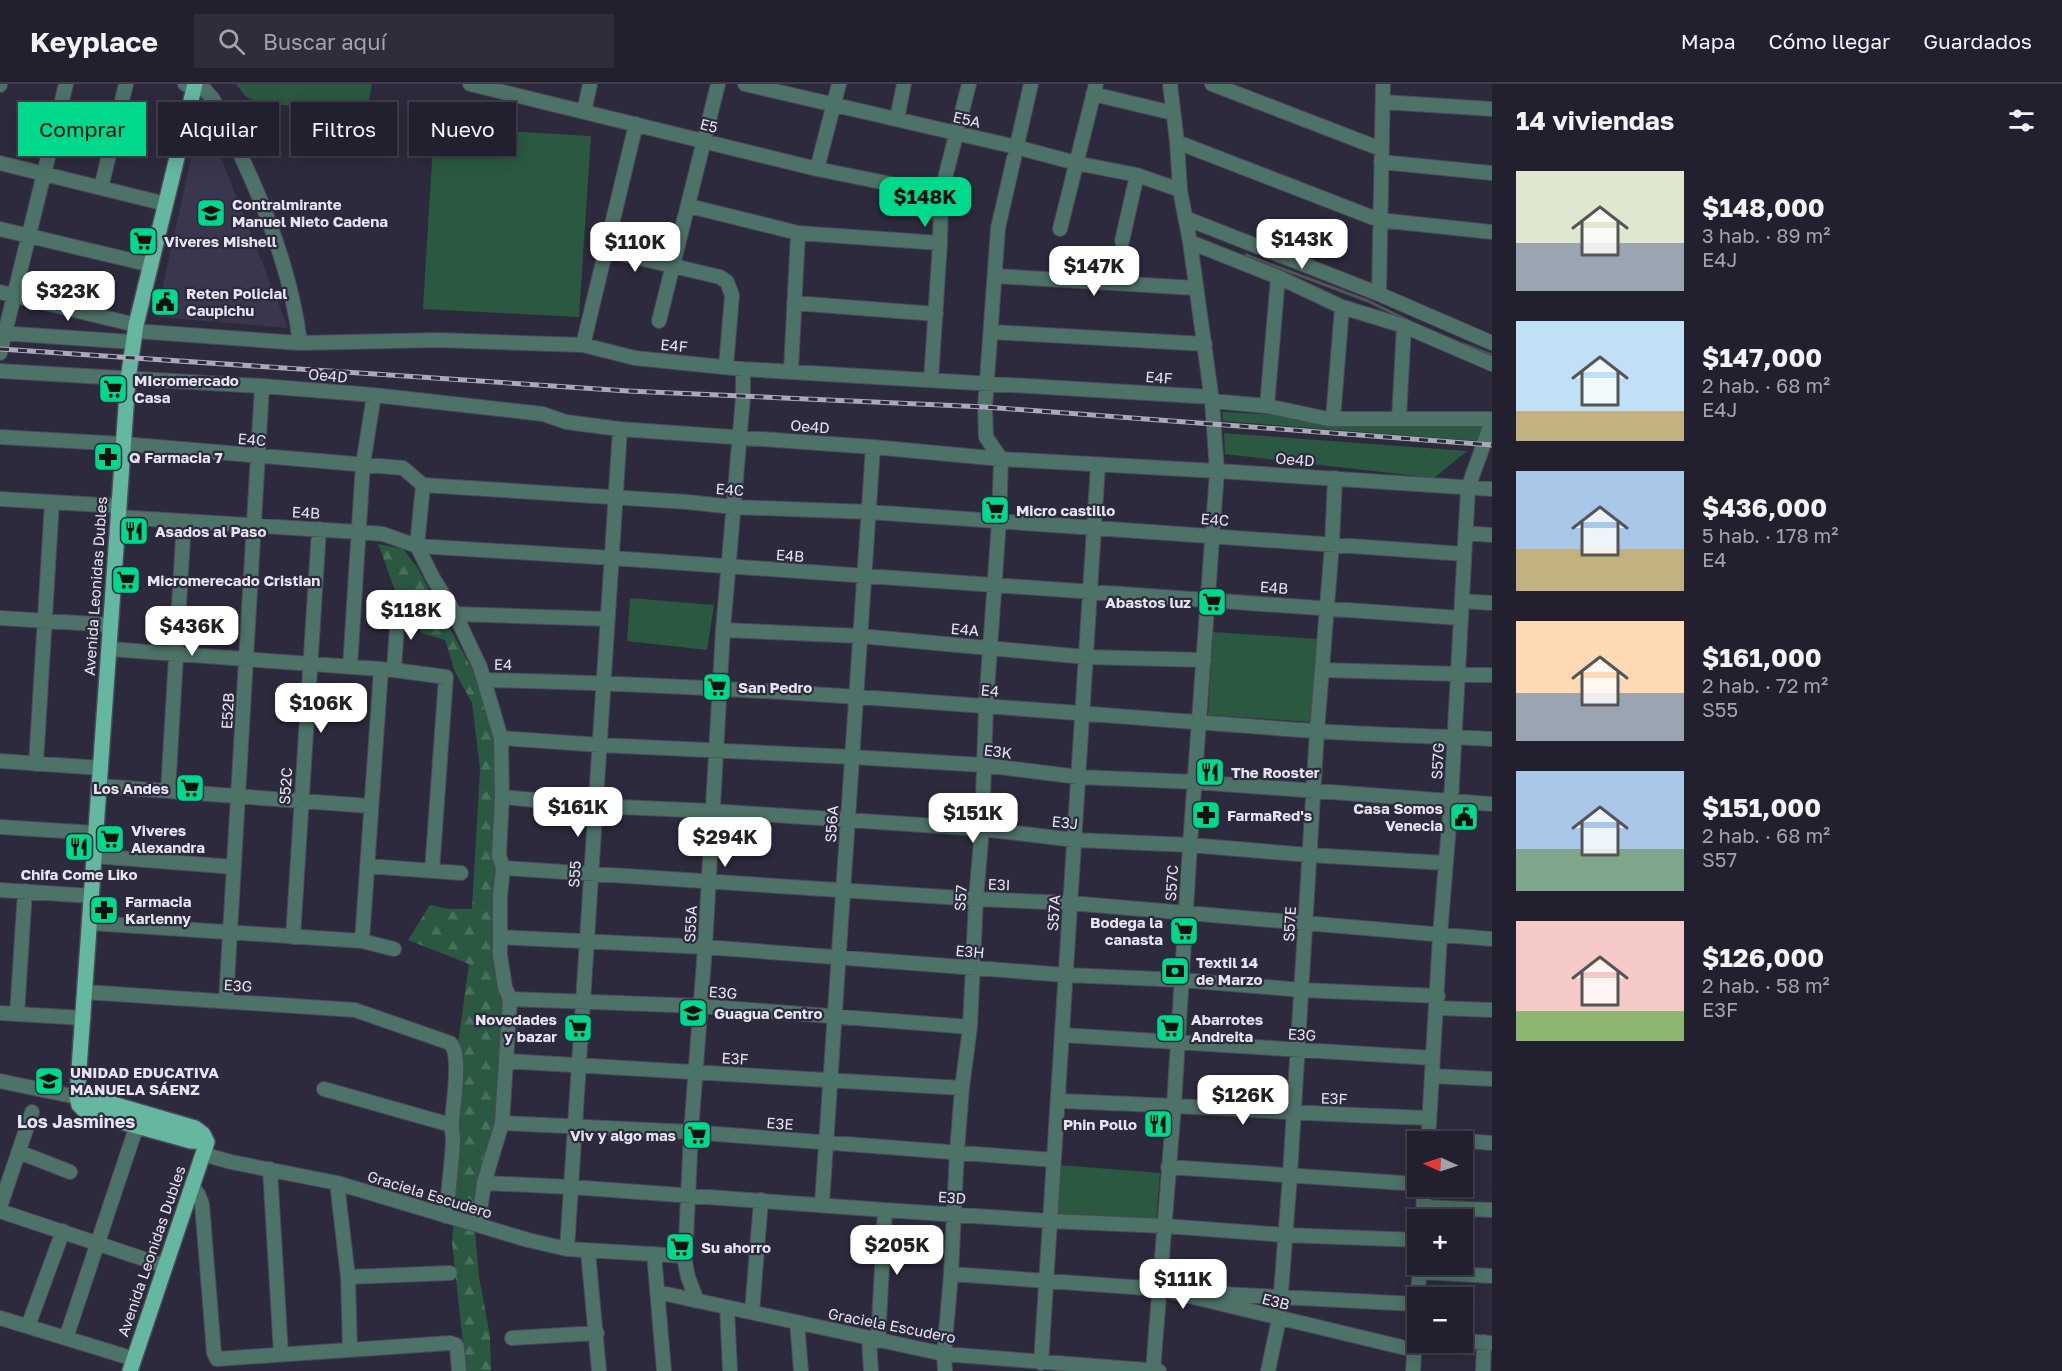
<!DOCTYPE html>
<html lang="es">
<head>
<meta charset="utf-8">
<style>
	body { margin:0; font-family:"Golos Text",sans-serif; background:#2e2d3a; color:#f1f3f6; height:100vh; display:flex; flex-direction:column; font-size:22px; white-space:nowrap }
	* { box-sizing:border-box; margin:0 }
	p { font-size:20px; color:#a2a3aa }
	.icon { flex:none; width:33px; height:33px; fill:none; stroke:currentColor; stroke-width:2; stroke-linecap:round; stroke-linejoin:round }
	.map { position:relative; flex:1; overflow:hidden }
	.side { display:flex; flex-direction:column; background:#22202e; width:570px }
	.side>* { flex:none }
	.top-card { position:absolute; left:18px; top:18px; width:570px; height:54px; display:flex; gap:12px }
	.needle { width:39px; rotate:273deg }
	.buttons { position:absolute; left:1407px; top:1047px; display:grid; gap:12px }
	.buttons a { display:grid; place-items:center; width:66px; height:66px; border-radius:0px; background:#22202e; box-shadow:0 3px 15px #0003,0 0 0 2px #3f3e4a; font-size:30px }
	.price { position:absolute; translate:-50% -51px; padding:0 14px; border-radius:12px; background:#fff; color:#222; font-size:20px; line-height:39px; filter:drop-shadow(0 2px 3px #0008) }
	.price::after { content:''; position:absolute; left:50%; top:36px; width:18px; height:14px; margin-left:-9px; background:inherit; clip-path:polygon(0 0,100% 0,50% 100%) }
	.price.selected { background:#00d98c; color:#111 }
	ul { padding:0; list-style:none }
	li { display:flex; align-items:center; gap:18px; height:150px; padding:0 24px }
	li span { display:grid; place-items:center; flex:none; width:168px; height:120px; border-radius:0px; color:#555 }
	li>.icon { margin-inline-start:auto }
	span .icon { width:72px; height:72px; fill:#fffc; stroke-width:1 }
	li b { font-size:26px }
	h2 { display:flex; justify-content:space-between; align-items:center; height:72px; padding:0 24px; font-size:26px }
	.pill { padding:0 21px; border-radius:0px; background:#22202e; box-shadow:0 3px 15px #0003,0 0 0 2px #3f3e4a; font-size:21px; line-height:54px }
	.pill.selected { background:#00d98c; color:#111 }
	header { display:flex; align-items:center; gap:36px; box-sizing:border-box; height:84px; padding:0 30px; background:#22202e; border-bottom:2px solid #3f3e4a }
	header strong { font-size:28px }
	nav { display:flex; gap:33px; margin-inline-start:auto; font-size:21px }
	.search { width:420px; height:54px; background:#2e2d3a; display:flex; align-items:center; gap:15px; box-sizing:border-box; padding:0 21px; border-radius:0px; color:#a2a3aa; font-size:22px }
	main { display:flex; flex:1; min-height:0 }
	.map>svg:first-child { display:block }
</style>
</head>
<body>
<header>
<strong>Keyplace</strong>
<div class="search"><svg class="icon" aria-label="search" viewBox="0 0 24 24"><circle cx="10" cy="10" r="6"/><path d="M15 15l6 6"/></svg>Buscar aquí</div>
<nav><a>Mapa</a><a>Cómo llegar</a><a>Guardados</a></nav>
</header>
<main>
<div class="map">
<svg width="1492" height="1287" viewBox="0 0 1492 1287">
	<defs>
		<pattern id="forest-firs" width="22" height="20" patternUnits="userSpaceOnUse" patternTransform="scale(1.5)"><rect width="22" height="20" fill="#2a5840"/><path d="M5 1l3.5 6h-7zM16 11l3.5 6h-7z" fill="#49705c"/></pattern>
	</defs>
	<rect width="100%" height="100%" fill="#2d2a3d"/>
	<path fill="#3a364e" d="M202,25L288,244L156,233Z"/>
	<path fill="url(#forest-firs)" d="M378,460L403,465L417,483L480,600L496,657L493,770L494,780L498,786L504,919L497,1040L481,1085L473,1124L479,1193L490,1252L491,1287H466L452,1158L460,1058L458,1039V960L469,880L408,856L430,821L449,825H472L480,685L472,619L455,588L445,556L421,549C418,535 408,532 401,518C391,500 386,479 378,460Z"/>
	<path fill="#2a5840" d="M236,0H372L367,26L263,20L246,13Z
		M434,43L591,52L579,233L423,225Z
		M1222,328L1473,341L1485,340L1476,357L1223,337Z
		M1224,349L1467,367L1434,394L1225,370Z
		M630,514L714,521L707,566L627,557Z
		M1213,548L1318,555L1312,638L1208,631Z
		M1060,1081L1160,1089L1156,1138L1056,1130Z"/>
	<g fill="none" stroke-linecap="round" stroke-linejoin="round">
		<path stroke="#4d565b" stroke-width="3" d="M1246,171L1368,217L1407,236
			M1463,260L1492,271"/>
		<g stroke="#4b485a" stroke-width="16">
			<path id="minor" d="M185,0L205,6L213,15C252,91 290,174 300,259
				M470,0L817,85L941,110
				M745,0L1016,63L1076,79L1137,91L1180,106
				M1212,0L1381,65
				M0,1V0
				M1093,10L1173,29
				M1383,18L1492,25
				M584,28L590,0
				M897,35L904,0
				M1177,58L1379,136L1492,148
				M1381,78L1492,89
				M0,79L166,120
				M817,85L839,0
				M101,104L126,0
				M689,122L798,149L940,159
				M1185,134L1379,210L1492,259
				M0,145L151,181
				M1060,145L1096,0
				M1122,157L1137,91
				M1190,158L1278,193L1342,223L1404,242L1492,280
				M605,166L720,193L727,198L732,211L726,283
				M995,192L1195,204
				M0,208L136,241
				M1379,210L1383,0
				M794,219L936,230
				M659,237L718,0
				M135,247L300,259L439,256L583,261L635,274L743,285L1212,313
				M992,248L1205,260
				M0,249L133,258
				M583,261L636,40
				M0,269L66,0
				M791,286L798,149
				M0,287L262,302L374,311L543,330L566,338L620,345L873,363L1001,375L1217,387L1492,405
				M931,296L940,159L941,110L969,0
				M1212,317L1267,322L1328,335H1492
				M1267,322L1278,193
				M1399,334L1404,242
				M1333,335L1342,223
				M0,353L123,360L403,384L423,401L688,418L733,423L869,428L1464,470
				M423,401L417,462L433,494L455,530L480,583L501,654L502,713L499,771L503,784L500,813V871L505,903L510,915L502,1039L484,1099L478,1141
				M0,415L119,422
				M118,433L358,448L383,450L417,462L612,474L1461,534
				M1466,449L1492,451
				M1462,517L1492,519
				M455,530L608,535
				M0,534L111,541
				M723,546L860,552L1086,573L1204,576
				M109,565L394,586L446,593L432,787
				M350,583L363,380L374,311
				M394,586L398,526
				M1322,586L1492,591
				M484,596C762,601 1038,627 1315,647C1374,651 1433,652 1492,655
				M501,654L600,661L852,673L983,681L1079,693L1195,698L1492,720
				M0,677L101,684
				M36,680L52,418
				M100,702L370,722
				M168,707L184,437
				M502,713L596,722L712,727L982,745L1075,756L1190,761L1309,771L1446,779
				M0,743L96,749
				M94,772L234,783
				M367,782L461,789
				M503,784L976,815L1070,819L1492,855
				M0,806L92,812
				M90,839L362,857L394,865
				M293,853L319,445
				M500,853L705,863L1066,891L1182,896L1302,906L1438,912
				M362,857L381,585
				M85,908L355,926L450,959C462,970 453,1020 452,1037C451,1044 453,1050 453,1056C452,1081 448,1107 446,1132
				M510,915L701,922L970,943
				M226,917L262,302
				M1437,924L1492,926
				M0,929L84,934
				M17,930L25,807
				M1062,951L1433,974
				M506,977L962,1004
				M1432,992L1492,995
				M0,997L77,1013
				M324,1005L451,1041
				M1058,1017C1182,1021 1305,1030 1429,1034
				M502,1039L691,1048L1054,1076
				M1428,1054L1492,1059
				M1428,1058L1440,851L1451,717L1468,404L1492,337
				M19,1068L70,1088
				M203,1070L231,1078L337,1099L528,1156L567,1165L685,1172
				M1168,1083L1418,1100
				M270,1085L281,1270
				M337,1099L348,1193L350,1265
				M484,1099L571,1103L885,1126L1050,1137L1165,1142L1285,1151L1418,1156
				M192,1102L198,1110L202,1120L214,1269L217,1275L450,1259L456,1261L457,1264L459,1287
				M822,1120L873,363
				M0,1123L32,1028
				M1424,1123L1492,1126
				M0,1127L165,1182
				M1423,1136L1424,1102
				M567,1165L620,345
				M588,1167L599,1287
				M654,1170L664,1287
				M1420,1188L1492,1192
				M951,1190L1160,1205L1414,1266
				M348,1193L450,1189
				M657,1208L944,1270L1159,1287
				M1202,1209L1416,1220
				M697,1217L688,1193L685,1178L691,1048L705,863L723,546L743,313V285
				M727,1223L730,1287
				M752,1228L761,1116
				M0,1234L134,1275
				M797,1238L801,1287
				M28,1242L63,1147
				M66,1254L137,1041
				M512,1254L597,1249
				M869,1255L871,1287
				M878,1257L885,1126
				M1462,1257L1492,1259
				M1041,1279L1098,381
				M945,1287L944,1270L951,1190L957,1067L962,1004L970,943L976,815L982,745L986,622L999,437L1001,375L986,353L985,323L998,144L1031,0
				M1153,1287L1174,1021L1190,761L1217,387L1212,317L1190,158L1180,106L1177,58L1170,0
				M1268,1287L1279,1235L1290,1091L1317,647L1332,460L1335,394
				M1413,1287L1420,1180
				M1483,1287L1484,1258"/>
		</g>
		<g stroke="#4b485a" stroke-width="18">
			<path id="major" d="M195,0L136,241L128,295L77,1013L79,1021L86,1028L191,1057L207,1058
				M77,1013L82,1011L195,1044L203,1050L207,1058
				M130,1287L207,1058"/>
		</g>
		<use href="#minor" stroke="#4d7267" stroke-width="14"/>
		<use href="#major" stroke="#65b7a0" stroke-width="15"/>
		<g stroke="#aba9b8" stroke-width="5">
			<path id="rail" d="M0,265L628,307L985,323L1492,361"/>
		</g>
		<use href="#rail" stroke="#2d2a3d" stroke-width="3" stroke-dasharray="9" stroke-linecap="butt"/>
	</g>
	<defs>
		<g id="school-square" transform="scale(1.5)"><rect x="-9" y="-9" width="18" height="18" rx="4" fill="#00d98c" stroke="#2d2a3d"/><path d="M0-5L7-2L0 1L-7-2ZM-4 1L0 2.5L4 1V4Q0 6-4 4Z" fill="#111"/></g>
		<g id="supermarket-square" transform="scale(1.5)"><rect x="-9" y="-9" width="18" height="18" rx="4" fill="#00d98c" stroke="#2d2a3d"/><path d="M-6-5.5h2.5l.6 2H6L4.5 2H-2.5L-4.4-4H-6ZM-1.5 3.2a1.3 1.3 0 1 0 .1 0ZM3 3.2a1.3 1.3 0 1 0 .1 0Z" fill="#111"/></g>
		<g id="civic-square" transform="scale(1.5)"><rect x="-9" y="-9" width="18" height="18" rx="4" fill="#00d98c" stroke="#2d2a3d"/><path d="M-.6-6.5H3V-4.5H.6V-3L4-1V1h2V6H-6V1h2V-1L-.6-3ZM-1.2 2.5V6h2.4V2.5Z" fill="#111"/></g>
		<g id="pharmacy-square" transform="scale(1.5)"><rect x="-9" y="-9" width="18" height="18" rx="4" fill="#00d98c" stroke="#2d2a3d"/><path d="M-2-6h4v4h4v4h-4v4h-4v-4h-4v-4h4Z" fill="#111"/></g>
		<g id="restaurant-square" transform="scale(1.5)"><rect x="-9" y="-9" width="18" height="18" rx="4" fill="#00d98c" stroke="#2d2a3d"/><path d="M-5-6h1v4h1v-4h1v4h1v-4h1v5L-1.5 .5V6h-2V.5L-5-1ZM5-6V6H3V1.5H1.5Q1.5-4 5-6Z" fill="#111"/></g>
		<g id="bank-square" transform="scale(1.5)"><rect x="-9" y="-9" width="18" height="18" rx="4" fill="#00d98c" stroke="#2d2a3d"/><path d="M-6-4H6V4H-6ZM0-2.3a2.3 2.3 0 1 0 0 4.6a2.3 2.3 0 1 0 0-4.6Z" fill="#111"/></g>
	</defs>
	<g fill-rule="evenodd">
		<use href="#school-square" x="211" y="129"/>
		<use href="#supermarket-square" x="143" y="157"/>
		<use href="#civic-square" x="165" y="218"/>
		<use href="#supermarket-square" x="113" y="305"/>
		<use href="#pharmacy-square" x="108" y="373"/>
		<use href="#supermarket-square" x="995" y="426"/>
		<use href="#restaurant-square" x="134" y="447"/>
		<use href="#supermarket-square" x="126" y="496"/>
		<use href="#supermarket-square" x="1212" y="518"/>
		<use href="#supermarket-square" x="717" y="603"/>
		<use href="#restaurant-square" x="1210" y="688"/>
		<use href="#supermarket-square" x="190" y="704"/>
		<use href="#pharmacy-square" x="1206" y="731"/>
		<use href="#civic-square" x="1464" y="733"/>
		<use href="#supermarket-square" x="110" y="755"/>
		<use href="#restaurant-square" x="79" y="763"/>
		<use href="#pharmacy-square" x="104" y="826"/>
		<use href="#supermarket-square" x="1184" y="847"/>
		<use href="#bank-square" x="1175" y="887"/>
		<use href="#school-square" x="693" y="929"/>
		<use href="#supermarket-square" x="578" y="944"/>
		<use href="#supermarket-square" x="1170" y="944"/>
		<use href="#school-square" x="49" y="997"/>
		<use href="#restaurant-square" x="1158" y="1040"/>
		<use href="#supermarket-square" x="697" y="1051"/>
		<use href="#supermarket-square" x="680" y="1163"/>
	</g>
	<g text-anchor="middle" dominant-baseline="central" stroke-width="4.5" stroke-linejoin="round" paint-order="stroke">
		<g font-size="15" fill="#e6e4f1" stroke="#2d2a3d">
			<text transform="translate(967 35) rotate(13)">E5A</text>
			<text transform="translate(709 41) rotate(14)">E5</text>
			<text transform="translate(674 261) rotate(5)">E4F</text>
			<text transform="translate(328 291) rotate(5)">Oe4D</text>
			<text transform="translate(1159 293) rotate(4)">E4F</text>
			<text transform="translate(810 342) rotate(4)">Oe4D</text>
			<text transform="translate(252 355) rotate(5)">E4C</text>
			<text transform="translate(1295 375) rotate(4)">Oe4D</text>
			<text transform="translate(730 405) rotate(4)">E4C</text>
			<text transform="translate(306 428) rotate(3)">E4B</text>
			<text transform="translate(1215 435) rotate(4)">E4C</text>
			<text transform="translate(790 471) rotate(4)">E4B</text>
			<text transform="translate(95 502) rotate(-86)">Avenida Leonidas Dubles</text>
			<text transform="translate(1274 503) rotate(4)">E4B</text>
			<text transform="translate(965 545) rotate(5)">E4A</text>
			<text transform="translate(503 580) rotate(1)">E4</text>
			<text transform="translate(990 606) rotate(5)">E4</text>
			<text transform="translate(227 627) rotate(-87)">E52B</text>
			<text transform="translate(998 667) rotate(7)">E3K</text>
			<text transform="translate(1437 677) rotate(-87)">S57G</text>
			<text transform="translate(285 702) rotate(-86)">S52C</text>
			<text transform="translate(1065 738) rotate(6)">E3J</text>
			<text transform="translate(831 740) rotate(-86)">S56A</text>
			<text transform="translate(574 790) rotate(-86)">S55</text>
			<text transform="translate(1171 799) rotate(-86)">S57C</text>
			<text transform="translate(999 800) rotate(2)">E3I</text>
			<text transform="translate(960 814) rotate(-86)">S57</text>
			<text transform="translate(1053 829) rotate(-86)">S57A</text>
			<text transform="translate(690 840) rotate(-87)">S55A</text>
			<text transform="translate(1289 840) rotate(-87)">S57E</text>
			<text transform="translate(970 867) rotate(5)">E3H</text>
			<text transform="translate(238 901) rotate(4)">E3G</text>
			<text transform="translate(723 908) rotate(4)">E3G</text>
			<text transform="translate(1302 950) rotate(3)">E3G</text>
			<text transform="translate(735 974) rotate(3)">E3F</text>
			<text transform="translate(1334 1014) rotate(2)">E3F</text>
			<text transform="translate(780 1039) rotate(4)">E3E</text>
			<text transform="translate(430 1110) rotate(17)">Graciela Escudero</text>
			<text transform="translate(952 1113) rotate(4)">E3D</text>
			<text transform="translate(151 1167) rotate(-71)">Avenida Leonidas Dubles</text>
			<text transform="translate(1276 1217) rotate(14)">E3B</text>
			<text transform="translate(892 1241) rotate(11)">Graciela Escudero</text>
		</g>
		<g font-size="15" font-weight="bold" fill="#e6e4f1" stroke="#2d2a3d" text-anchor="start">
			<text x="232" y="120">Contralmirante<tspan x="232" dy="17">Manuel Nieto Cadena</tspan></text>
			<text x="164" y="157">Viveres Mishell</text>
			<text x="186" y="209">Reten Policial<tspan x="186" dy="17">Caupichu</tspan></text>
			<text x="134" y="296">MIcromercado<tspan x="134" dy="17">Casa</tspan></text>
			<text x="129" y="373">Q Farmacia 7</text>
			<text x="1016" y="426">Micro castillo</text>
			<text x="155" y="447">Asados al Paso</text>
			<text x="147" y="496">Micromerecado Cristian</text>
			<text x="1191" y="518" text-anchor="end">Abastos luz</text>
			<text x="738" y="603">San Pedro</text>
			<text x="1231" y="688">The Rooster</text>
			<text x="169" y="704" text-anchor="end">Los Andes</text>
			<text x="1443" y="724" text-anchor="end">Casa Somos<tspan x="1443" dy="17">Venecia</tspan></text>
			<text x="1227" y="731">FarmaRed's</text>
			<text x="131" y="746">Viveres<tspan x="131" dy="17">Alexandra</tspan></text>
			<text x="79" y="790" text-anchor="middle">Chifa Come Liko</text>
			<text x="125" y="817">Farmacia<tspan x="125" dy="17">Karlenny</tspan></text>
			<text x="1163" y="838" text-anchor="end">Bodega la<tspan x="1163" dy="17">canasta</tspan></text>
			<text x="1196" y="878">Textil 14<tspan x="1196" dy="17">de Marzo</tspan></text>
			<text x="714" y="929">Guagua Centro</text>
			<text x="557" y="935" text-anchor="end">Novedades<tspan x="557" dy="17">y bazar</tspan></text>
			<text x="1191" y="935">Abarrotes<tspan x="1191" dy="17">Andreita</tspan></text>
			<text x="70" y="988">UNIDAD EDUCATIVA<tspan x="70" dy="17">MANUELA SÁENZ</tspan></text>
			<text x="1137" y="1040" text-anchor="end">Phin Pollo</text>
			<text x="676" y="1051" text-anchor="end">Viv y algo mas</text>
			<text x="701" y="1163">Su ahorro</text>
		</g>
		<g font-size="18" font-weight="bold" fill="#e6e4f1" stroke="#2d2a3d">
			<text x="76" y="1037">Los Jasmines</text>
		</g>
	</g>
</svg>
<div class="buttons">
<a><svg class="needle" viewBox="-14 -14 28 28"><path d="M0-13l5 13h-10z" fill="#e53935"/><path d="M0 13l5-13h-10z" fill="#a2a3aa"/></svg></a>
<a>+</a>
<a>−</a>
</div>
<b class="price selected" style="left:925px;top:144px">$148K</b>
<b class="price" style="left:1302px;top:186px">$143K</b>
<b class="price" style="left:635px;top:189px">$110K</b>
<b class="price" style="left:1094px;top:213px">$147K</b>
<b class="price" style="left:68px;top:238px">$323K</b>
<b class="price" style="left:411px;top:557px">$118K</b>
<b class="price" style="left:192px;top:573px">$436K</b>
<b class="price" style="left:321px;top:650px">$106K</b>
<b class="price" style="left:578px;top:754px">$161K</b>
<b class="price" style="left:973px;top:760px">$151K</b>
<b class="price" style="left:725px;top:784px">$294K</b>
<b class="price" style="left:1243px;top:1042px">$126K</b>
<b class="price" style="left:897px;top:1192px">$205K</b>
<b class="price" style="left:1183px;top:1226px">$111K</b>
<div class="top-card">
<a class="pill selected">Comprar</a>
<a class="pill">Alquilar</a>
<a class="pill">Filtros</a>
<a class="pill">Nuevo</a>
</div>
</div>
<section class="side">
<h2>14 viviendas<svg class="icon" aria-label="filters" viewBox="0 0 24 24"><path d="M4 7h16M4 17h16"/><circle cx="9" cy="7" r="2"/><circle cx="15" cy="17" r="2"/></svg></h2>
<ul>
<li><span style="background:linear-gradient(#dfe7d0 60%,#9aa5b1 0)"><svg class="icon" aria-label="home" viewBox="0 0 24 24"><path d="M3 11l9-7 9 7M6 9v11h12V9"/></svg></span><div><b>$148,000</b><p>3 hab. · 89 m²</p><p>E4J</p></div></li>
<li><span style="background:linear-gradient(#bfe0f5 75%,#c2b280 0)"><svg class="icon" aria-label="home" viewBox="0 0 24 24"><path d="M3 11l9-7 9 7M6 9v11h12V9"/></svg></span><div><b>$147,000</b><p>2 hab. · 68 m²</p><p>E4J</p></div></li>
<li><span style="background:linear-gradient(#a9c7e8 65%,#c2b280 0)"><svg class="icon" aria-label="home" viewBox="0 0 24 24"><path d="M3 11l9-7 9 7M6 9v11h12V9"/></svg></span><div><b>$436,000</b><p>5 hab. · 178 m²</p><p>E4</p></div></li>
<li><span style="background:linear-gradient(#ffd9b3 60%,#9aa5b1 0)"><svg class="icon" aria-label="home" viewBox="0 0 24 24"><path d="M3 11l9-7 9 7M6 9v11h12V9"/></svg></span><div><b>$161,000</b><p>2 hab. · 72 m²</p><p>S55</p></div></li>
<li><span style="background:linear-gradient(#a9c7e8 65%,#7fa58c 0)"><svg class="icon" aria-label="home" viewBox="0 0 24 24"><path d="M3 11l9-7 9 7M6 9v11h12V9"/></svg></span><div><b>$151,000</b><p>2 hab. · 68 m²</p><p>S57</p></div></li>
<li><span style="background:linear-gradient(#f6c9c9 75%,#8fb573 0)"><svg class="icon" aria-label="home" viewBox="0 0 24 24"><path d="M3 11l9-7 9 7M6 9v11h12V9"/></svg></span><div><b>$126,000</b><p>2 hab. · 58 m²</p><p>E3F</p></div></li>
</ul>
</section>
</main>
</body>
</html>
